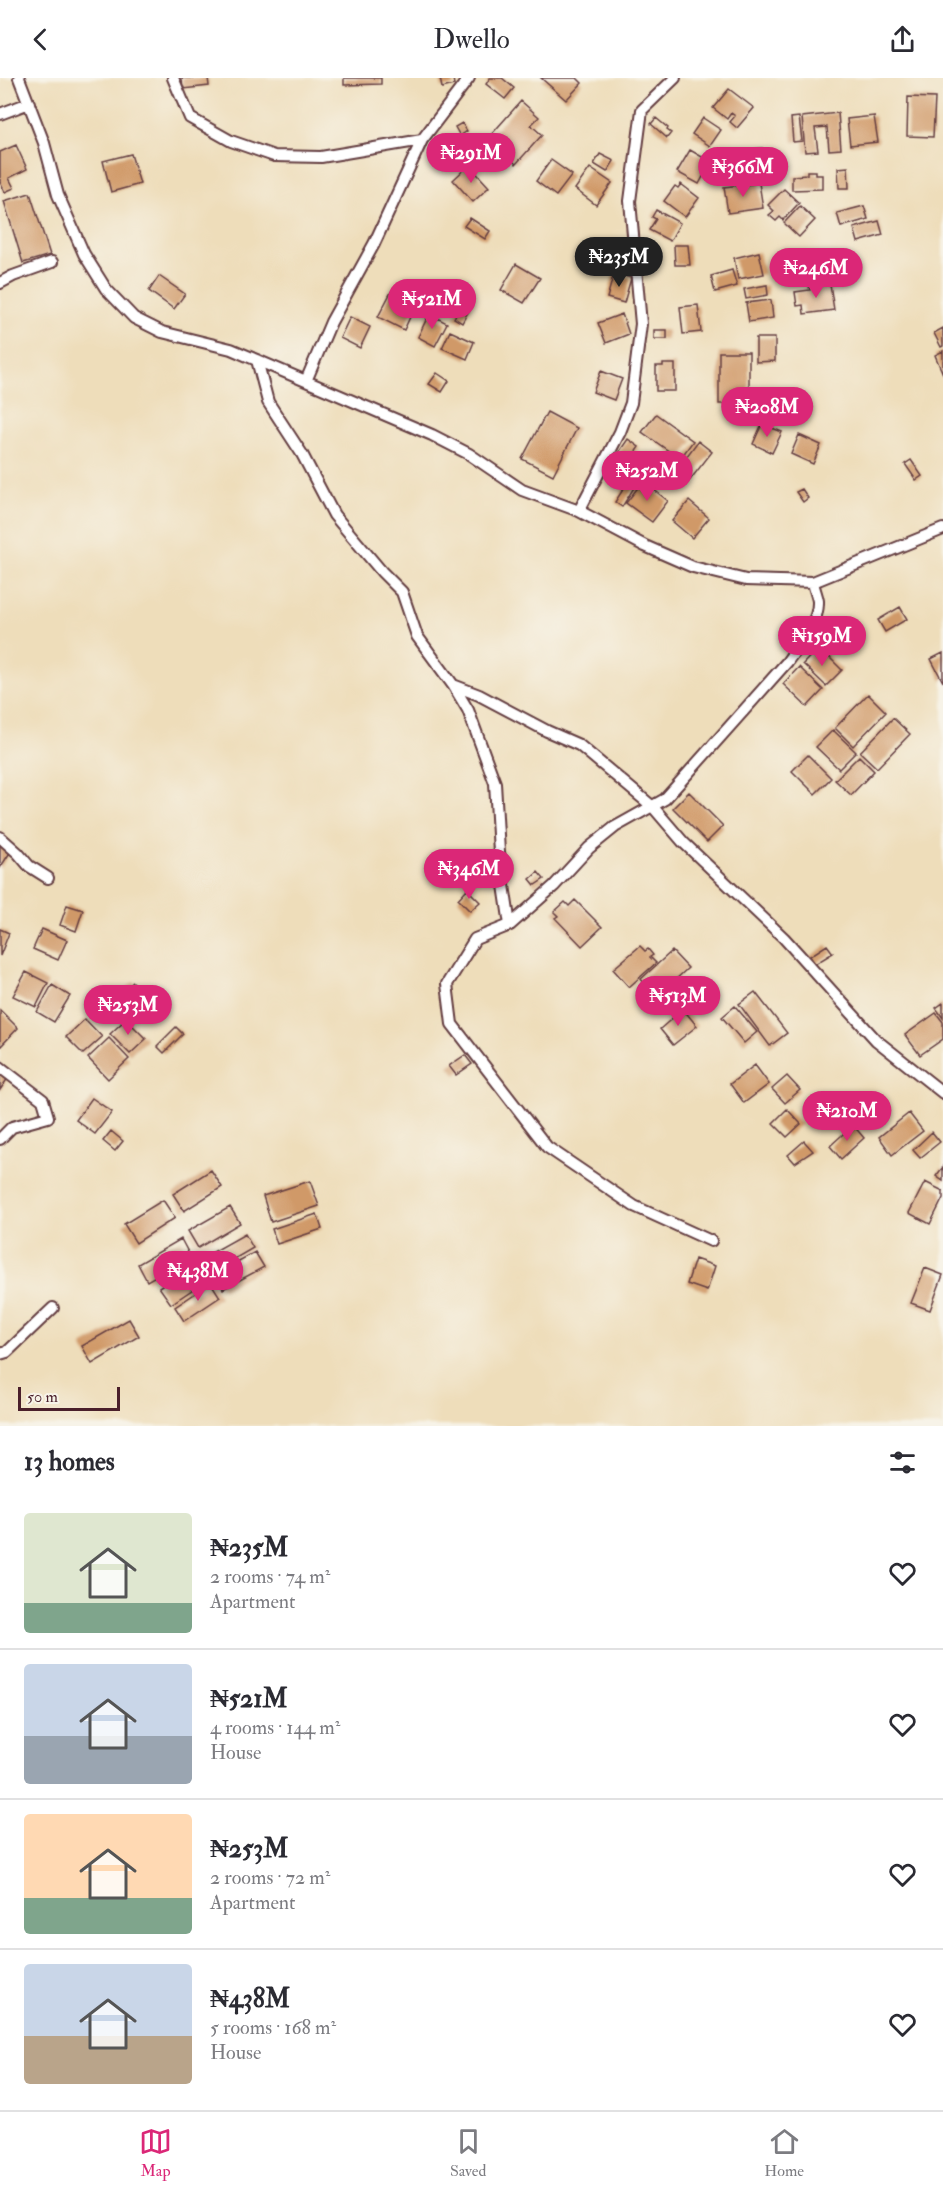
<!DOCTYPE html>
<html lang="en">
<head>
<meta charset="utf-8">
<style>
	body { margin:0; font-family:"IM FELL Double Pica",serif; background:#f7f7f7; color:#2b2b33; height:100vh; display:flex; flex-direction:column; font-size:22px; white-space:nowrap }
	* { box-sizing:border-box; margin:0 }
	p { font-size:20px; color:#7c7c81 }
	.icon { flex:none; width:33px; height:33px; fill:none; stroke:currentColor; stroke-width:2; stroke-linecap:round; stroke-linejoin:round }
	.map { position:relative; height:1348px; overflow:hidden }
	.details { display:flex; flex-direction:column; background:#fff; flex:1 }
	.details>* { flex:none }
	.scale { position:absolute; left:18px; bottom:15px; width:102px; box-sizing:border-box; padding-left:6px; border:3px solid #4a1f2b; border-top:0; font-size:16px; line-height:21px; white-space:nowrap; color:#4a1f2b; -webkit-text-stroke:4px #f7f3e8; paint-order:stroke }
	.price { position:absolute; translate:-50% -51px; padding:0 14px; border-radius:21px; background:#db2777; color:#fff; font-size:20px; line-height:39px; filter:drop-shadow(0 2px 3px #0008) }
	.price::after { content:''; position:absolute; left:50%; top:36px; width:18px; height:14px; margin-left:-9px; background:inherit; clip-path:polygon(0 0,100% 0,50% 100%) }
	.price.active { background:#222; color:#fff }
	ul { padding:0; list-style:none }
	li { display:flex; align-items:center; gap:18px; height:150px; padding:0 24px }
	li+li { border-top:2px solid #e1e1e2 }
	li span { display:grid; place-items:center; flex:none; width:168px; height:120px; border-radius:6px; color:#555 }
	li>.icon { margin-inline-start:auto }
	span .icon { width:72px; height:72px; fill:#fffc; stroke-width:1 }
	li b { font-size:26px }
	h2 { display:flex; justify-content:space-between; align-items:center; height:72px; padding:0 24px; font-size:26px }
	header { display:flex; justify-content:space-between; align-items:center; height:78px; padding:0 24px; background:#fff; font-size:27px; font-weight:600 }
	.tabs { display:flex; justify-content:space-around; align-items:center; height:84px; border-top:2px solid #e1e1e2; background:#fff; font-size:16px; color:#7c7c81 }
	.tabs a { display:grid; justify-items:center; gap:3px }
	.tabs .active { color:#db2777 }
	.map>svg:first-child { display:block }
</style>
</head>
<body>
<header><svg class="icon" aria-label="back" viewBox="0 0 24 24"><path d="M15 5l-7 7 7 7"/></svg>Dwello<svg class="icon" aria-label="share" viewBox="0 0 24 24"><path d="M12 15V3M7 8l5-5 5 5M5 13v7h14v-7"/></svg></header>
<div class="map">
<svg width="943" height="1348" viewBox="0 0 943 1348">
	<rect width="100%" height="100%" fill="#f7f3e8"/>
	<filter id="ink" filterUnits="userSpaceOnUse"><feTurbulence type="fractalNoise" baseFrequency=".0167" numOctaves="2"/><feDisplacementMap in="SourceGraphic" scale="12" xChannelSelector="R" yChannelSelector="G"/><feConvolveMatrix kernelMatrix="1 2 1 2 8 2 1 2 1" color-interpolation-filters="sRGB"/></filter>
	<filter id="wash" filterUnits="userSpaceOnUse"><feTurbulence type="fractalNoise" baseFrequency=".008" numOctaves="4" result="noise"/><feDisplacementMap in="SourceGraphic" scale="24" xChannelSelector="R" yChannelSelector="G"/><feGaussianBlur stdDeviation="1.35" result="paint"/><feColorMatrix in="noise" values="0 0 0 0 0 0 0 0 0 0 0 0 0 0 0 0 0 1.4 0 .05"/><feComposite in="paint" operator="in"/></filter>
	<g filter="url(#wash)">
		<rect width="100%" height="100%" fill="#eeddba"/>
		<g id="blocks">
			<path fill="#d09967" d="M182,0H208L209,8L183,11Z
				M344,0H381V6L344,7Z
				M440,0H453L454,7L442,10Z
				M490,0H502L514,10L505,21L486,6Z
				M541,0H577L582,5L566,22Z
				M729,11L754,30L737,50L730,44L735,38L731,35L727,41L713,30Z
				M908,19L935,20L933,59L907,58Z
				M521,23L539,39L531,47L542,57L516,86L507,78L501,84L482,67Z
				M838,35L841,71L829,72L827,49L815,50L818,73L805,74L802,39Z
				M874,38L878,64L850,67L847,41Z
				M799,39L802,63L793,64L791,40Z
				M656,40L668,50L667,52L671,55L667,60L651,46Z
				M703,40L721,52L710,68L692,56Z
				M462,45L467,53L460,58L455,49Z
				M16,67L27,91L9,100L14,110L5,114L0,104V74Z
				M762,70V78H753V71Z
				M690,72L711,84L699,106L677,94Z
				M131,76L140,106L111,114L103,83Z
				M600,76L614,83L607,94L594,86Z
				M551,82L572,97L556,118L536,103Z
				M469,87L489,109L473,124L453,102Z
				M730,87L761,88V102L730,101Z
				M848,89L849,110H839L838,90Z
				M590,90L612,105L596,127L575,111Z
				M807,93H816V97H822V111L792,112V98L807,97Z
				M759,105L763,130L728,135L724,109Z
				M681,106L699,120L685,139L664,123L675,108L678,110Z
				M784,111L799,125L783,142L780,139L776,143L769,137L774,133L768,127Z
				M30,115L50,177L23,185L4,123Z
				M800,128L815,142L799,159L784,145Z
				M864,128L868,141L841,149L837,135Z
				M656,132L680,145L670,163L649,152L656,141L652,139Z
				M470,140L490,153L485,161L464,148Z
				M879,143L883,157L858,164L854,150Z
				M674,167H688L690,187H675Z
				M759,174L764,196L738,201L734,180Z
				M516,186L540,200L524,225L501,212Z
				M732,192L737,208L715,214L711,198Z
				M614,195L631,200L624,225L607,220Z
				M159,198L185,216L174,231L149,213Z
				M830,206L834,232L804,236L803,227L797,228L795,214L810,212L809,209Z
				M767,207L768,217L746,221L744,211Z
				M453,211L462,218L458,224L448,217Z
				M391,214L416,226L404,252L378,239Z
				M771,222L773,240L749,244L746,225Z
				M463,224L471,228L462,245L454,240Z
				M698,227L701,254L683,256L680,229Z
				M429,236L447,245L435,268L418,259Z
				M622,236L629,256L606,265L598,245Z
				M350,239L370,249L360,270L340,260Z
				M943,250V268L941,269L934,255Z
				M654,252H667V261H654Z
				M450,253L474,264L467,281L442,270Z
				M756,260H775V283L756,284Z
				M943,273V296L935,277Z
				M719,274H749V326H719Z
				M663,286H675V313H656V288H663Z
				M601,293L622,301L614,322L593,314Z
				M437,295L449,303L442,314L429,306Z
				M547,334L577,350L553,397L522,381Z
				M656,336L693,363L680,381L642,354Z
				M762,346L782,354L772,375L753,366Z
				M799,357L821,367L813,386L791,376Z
				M628,361L639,369L626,388L615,380Z
				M698,363L712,374L690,402L681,395L686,389L681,386Z
				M911,382L922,398L916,402L905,386Z
				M633,396L640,400L622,429L615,424Z
				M643,403L668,423L652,444L626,425Z
				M802,411L808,420L803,424L796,414Z
				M689,423L709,440L692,460L672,443Z
				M900,529L907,541L885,554L878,542Z
				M819,569L842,592L826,608L803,586Z
				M943,575V604L931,581Z
				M799,589L823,612L807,629L783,606Z
				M868,616L886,634L853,668L835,650Z
				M893,640L910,656L877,690L860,674Z
				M833,652L856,674L839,691L816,669Z
				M808,677L831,700L815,716L792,693Z
				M859,678L874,693L851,717L835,702Z
				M689,714L723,748L707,764L673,730Z
				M0,766L11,773L0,790Z
				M538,794L544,801L535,807L530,801Z
				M467,811L480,824L470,833L458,821Z
				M575,822L602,849L582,868L555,840L558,838L554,834L565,824L569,828Z
				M67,827L83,832L76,853L60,847Z
				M0,851L9,855L0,878Z
				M42,851L67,862L58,882L33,871Z
				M827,867L833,875L815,886L810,878Z
				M640,868L645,873L648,871L653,877L650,879L656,885L629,909L613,891Z
				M672,873L688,890L660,916L651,906L647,909L641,901Z
				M26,894L48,905L36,929L13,918Z
				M695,903L702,912L695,917L688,908Z
				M133,904L150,920L133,938L115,922Z
				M52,907L70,918L54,944L37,934Z
				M755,914L787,955L770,968L739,926Z
				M943,925V940L936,930Z
				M735,928L757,954L744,965L722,939Z
				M683,931L697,948L673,967L660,951Z
				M0,932L18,950L0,969Z
				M936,935L943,944V961L920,977L905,957Z
				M85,941L102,959L83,976L66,959Z
				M126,941L146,961L130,976L110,956Z
				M176,949L183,956L164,975L157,968Z
				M109,960L129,981L108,1001L88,980Z
				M465,977L472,986L456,997L449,988Z
				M755,987L769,1006L744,1025L730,1006Z
				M0,994L8,1000L0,1012Z
				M787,998L800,1012L785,1025L772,1011Z
				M92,1020L112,1034L95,1056L76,1042Z
				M787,1031L801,1046L787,1059L773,1045Z
				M909,1035L923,1053L892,1077L879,1059Z
				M853,1047L864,1060L841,1081L830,1068Z
				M111,1053L123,1063L115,1073L103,1063Z
				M932,1054L940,1064L920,1080L913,1072Z
				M804,1063L813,1073L795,1085L788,1077Z
				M943,1089V1103L936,1098Z
				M211,1092L222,1109L184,1133L173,1116Z
				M310,1103L319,1128L271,1144L263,1118Z
				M925,1104L943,1113V1120L930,1146L909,1135Z
				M163,1122L175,1140L136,1165L124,1146Z
				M230,1129L240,1145L198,1170L188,1153Z
				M317,1136L322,1151L277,1166L272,1151Z
				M245,1156L253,1170L212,1194L204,1179Z
				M181,1161L190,1178L147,1203L138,1186Z
				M255,1174L264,1189L223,1211L215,1196Z
				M695,1181L715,1188L707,1213L687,1206Z
				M197,1184L208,1201L171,1226L159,1209Z
				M925,1190L943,1197L930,1232L911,1225Z
				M211,1205L220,1219L184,1243L175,1229Z
				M129,1241L139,1258L92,1286L82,1268Z"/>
		</g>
	</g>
	<g filter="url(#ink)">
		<use href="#blocks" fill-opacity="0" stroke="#633c40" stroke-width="1.5"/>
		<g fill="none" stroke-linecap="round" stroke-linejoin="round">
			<g stroke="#633c40" stroke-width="14">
				<path id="street" d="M19,0L44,65L58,117L84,176L106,211L134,240L162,254L231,271L432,357L469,376L522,412L579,433L645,468L693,489L746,502L813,504L943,451
					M173,0L190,40L231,63L274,78L321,79L422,62
					M0,36L29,25
					M0,205L13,198L52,184
					M257,282L268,324L302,376L334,437L382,494L402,514L417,558L453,607L479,617L547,653L579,667L653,729L683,764L784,860L876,962L943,1015
					M306,303L331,244L374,166L422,62L469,0
					M579,433L620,354L631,325L641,246L630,123L642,32L675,0
					M453,607L468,632L495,705L499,774L510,847
					M0,759L18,775L29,788L48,800
					M0,989L43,1022L48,1039L12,1049L0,1061
					M711,1163L634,1128L547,1069L452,946L447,906L475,861L510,847L554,808L589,770L615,749L665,721L787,584C799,566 819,546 818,523C817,517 814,510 813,504
					M0,1276L7,1274L53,1230"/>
			</g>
			<use href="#street" stroke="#fff" stroke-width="10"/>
		</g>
	</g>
</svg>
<div class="scale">50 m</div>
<b class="price" style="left:471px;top:106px">₦291M</b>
<b class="price" style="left:743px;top:120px">₦366M</b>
<b class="price active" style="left:619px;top:210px">₦235M</b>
<b class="price" style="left:816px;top:221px">₦246M</b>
<b class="price" style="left:432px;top:252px">₦521M</b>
<b class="price" style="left:767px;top:360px">₦208M</b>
<b class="price" style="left:647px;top:424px">₦252M</b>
<b class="price" style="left:822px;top:589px">₦159M</b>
<b class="price" style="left:469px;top:822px">₦346M</b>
<b class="price" style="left:678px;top:949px">₦513M</b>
<b class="price" style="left:128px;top:958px">₦253M</b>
<b class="price" style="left:847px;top:1064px">₦210M</b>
<b class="price" style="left:198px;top:1224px">₦438M</b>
</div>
<section class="details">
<h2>13 homes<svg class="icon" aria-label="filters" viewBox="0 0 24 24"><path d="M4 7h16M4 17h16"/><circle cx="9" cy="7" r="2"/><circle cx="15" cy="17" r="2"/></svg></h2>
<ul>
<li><span style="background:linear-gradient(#dfe7d0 75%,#7fa58c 0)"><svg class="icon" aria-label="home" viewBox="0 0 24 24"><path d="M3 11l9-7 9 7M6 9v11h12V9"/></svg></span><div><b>₦235M</b><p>2 rooms · 74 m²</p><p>Apartment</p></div><svg class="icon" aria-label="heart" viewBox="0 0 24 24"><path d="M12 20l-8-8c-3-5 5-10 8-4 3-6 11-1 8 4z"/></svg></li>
<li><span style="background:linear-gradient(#c9d6e8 60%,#9aa5b1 0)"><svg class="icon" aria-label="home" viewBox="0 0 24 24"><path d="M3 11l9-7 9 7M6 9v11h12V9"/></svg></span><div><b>₦521M</b><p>4 rooms · 144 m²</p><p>House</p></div><svg class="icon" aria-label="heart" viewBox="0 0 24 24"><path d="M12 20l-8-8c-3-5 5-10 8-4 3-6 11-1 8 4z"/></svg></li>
<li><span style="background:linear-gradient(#ffd9b3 70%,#7fa58c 0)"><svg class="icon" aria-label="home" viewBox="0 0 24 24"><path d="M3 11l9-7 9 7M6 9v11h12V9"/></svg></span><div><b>₦253M</b><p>2 rooms · 72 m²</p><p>Apartment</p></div><svg class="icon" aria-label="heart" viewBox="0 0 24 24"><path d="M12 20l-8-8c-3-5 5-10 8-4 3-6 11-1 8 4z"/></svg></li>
<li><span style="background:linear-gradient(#c9d6e8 60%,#b9a48a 0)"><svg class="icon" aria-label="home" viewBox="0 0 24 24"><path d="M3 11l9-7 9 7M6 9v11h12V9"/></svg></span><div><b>₦438M</b><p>5 rooms · 168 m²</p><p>House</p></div><svg class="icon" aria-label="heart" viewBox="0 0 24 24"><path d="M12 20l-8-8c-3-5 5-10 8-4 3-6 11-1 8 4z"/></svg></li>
</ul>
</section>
<nav class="tabs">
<a class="active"><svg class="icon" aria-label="map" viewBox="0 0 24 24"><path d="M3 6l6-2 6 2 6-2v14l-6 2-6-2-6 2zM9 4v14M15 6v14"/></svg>Map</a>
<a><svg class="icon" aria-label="saved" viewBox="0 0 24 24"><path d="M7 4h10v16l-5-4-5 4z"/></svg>Saved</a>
<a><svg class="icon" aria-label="home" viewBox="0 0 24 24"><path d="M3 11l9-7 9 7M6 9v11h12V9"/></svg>Home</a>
</nav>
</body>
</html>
